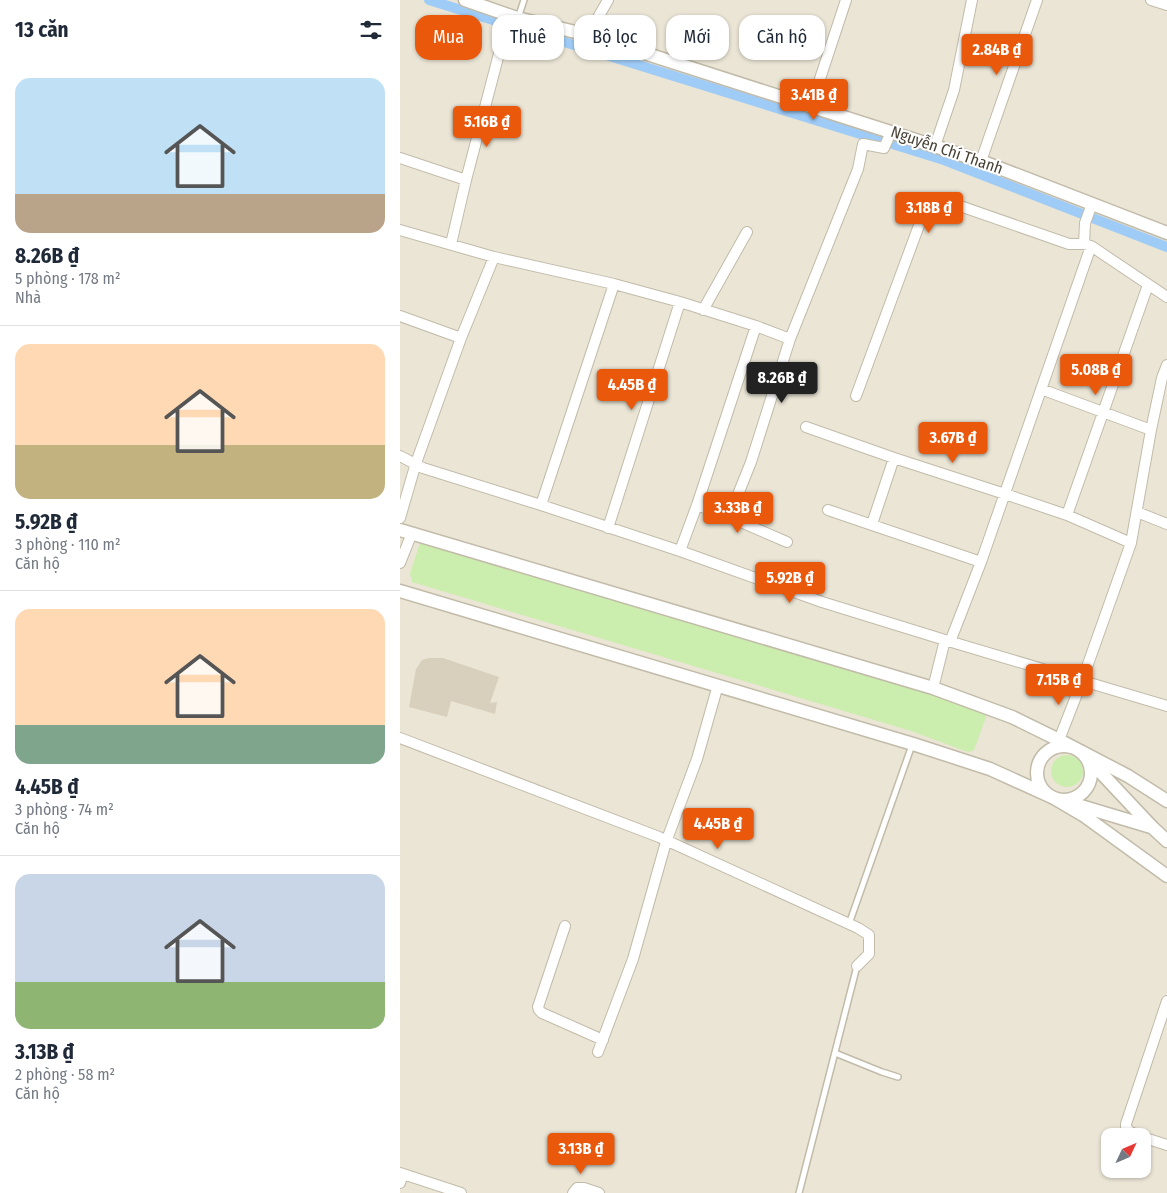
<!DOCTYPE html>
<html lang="vi">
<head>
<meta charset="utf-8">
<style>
	body { margin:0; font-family:"Fira Sans Condensed",sans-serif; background:#f2f2f3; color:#1f2937; height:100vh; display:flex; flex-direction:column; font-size:19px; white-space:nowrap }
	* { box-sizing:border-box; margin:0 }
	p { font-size:16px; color:#747a83 }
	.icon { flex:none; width:28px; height:28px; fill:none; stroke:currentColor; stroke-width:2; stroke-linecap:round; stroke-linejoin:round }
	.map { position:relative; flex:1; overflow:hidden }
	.sheet { display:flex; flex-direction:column; background:#fff; width:400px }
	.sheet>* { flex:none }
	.top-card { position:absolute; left:15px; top:15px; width:475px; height:45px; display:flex; gap:10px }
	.needle { width:32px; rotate:46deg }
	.tools { position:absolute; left:701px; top:1128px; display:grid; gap:10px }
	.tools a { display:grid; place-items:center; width:50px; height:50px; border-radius:10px; background:#fff; box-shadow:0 1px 4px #0004; font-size:25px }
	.price { position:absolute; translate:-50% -42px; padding:0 11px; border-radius:5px; background:#ea580c; color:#fff; font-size:16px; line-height:32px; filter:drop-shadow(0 1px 2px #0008) }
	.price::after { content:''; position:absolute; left:50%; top:30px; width:15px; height:11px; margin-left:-8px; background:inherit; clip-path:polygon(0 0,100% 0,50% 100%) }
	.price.on { background:#222; color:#fff }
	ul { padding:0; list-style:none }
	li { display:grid; align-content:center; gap:10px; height:265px; padding:0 15px }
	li+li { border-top:1px solid #e0e1e3 }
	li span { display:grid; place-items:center; height:155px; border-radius:15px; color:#555 }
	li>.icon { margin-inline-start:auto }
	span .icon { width:90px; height:90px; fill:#fffc; stroke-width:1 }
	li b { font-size:21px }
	h2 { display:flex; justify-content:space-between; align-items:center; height:60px; padding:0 15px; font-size:21px }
	.chip { padding:0 18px; border-radius:15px; background:#fff; box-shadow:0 1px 4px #0004; font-size:18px; line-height:45px }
	.chip.on { background:#ea580c; color:#fff }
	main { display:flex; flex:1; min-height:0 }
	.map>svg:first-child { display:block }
</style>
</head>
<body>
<main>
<section class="sheet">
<h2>13 căn<svg class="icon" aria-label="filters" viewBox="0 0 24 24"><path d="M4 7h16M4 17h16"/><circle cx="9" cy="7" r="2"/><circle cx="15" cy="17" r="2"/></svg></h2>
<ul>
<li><span style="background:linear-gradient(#bfe0f5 75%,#b9a48a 0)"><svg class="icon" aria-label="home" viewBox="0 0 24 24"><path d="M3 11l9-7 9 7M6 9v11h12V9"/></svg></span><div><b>8.26B ₫</b><p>5 phòng · 178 m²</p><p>Nhà</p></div></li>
<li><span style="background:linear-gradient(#ffd9b3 65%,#c2b280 0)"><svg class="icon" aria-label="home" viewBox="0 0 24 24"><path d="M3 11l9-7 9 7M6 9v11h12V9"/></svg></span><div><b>5.92B ₫</b><p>3 phòng · 110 m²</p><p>Căn hộ</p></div></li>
<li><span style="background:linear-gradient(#ffd9b3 75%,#7fa58c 0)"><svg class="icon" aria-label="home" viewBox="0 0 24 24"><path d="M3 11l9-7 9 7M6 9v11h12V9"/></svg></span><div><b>4.45B ₫</b><p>3 phòng · 74 m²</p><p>Căn hộ</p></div></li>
<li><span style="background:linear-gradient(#c9d6e8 70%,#8fb573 0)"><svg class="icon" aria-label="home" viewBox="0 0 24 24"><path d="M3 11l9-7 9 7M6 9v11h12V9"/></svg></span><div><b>3.13B ₫</b><p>2 phòng · 58 m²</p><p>Căn hộ</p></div></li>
</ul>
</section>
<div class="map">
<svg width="767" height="1193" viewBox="0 0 767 1193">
	<rect width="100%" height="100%" fill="#f5f2e8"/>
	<path fill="#eae5d5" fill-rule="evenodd" d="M0,0H767V1193H0ZM710,1136H742V1169H710Z"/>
	<path fill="#cbedad" d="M21,540L526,690L584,712L586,717L574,750L568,752L511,731L12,582L10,573Z
		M651 771a16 16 0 1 1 32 0a16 16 0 1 1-32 0Z"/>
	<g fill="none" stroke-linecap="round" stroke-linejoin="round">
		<path stroke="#9fccf7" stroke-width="10" d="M29,0L544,160L767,247"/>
	</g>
	<path fill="#d8cfbc" d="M29,658H43L99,677L90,703L97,702L95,714L51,701L47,717L9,707L16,669L22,660Z"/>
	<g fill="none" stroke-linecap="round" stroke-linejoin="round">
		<g stroke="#c2bba9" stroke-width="8">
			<path id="service" d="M118,18L124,0
				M449,924L512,745
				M435,1053L482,1072L498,1077
				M399,1193L457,966"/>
		</g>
		<g stroke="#c2bba9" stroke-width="12">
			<path id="minor" d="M751,0L767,5
				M188,35L208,0
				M411,106L446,0
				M535,146L554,90L572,0
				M0,158L66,180
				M581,161L637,0
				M692,204L685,223L684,244L691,246L767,297
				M0,230L94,257L214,284L280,302L356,326L390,339
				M51,244L66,180L101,46
				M303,310L347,232
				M0,316L61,338
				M641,389L751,430
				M456,396L528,201L533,198H537L669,244H684
				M406,427L494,458L605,494L667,515L731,543
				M0,456L23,468L141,505L280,551L422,602L545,640L767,706
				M141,505L214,284
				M297,505L329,517L387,542
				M428,510L581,562
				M737,512L767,524
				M667,515L748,285
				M329,517L351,462L390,339L458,169L463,144L484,148L491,132
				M0,518L16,463L61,338L94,257
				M472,524L494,458
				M208,528L280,302
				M280,551L297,505L356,326
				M0,563L12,533
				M550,642L581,562L691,246
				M533,688L545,640
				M0,738L259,837L458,928L469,935V954L457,966
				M659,740L682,681L731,543L751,430L762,378L767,365
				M165,926L138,1007L139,1010L142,1013L203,1040
				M198,1052L233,959L266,842L297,759L318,685
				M741,1136L730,1132L726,1127V1124L767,1001
				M742,1137L767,1145
				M0,1173L61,1193
				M0,1183L3,1174
				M173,1193L177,1188H184L199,1193"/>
		</g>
		<g stroke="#c2bba9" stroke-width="15">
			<path id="tertiary" d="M65,0L117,18L188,35L581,161L767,233
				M0,530L533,688L612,717L659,740L728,776L767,801
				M0,591L513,744L590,769L654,798L683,815L767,876
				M637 773a27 27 0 1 1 54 0a27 27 0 1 1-54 0Z
				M689,760L753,828L767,841
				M674,804L751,827"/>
		</g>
		<use href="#service" stroke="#fff" stroke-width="5"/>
		<use href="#minor" stroke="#fff" stroke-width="10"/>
		<use href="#tertiary" stroke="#fff" stroke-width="12"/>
	</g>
	<g text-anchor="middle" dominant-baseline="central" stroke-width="4" stroke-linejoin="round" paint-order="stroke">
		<g font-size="16" fill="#494336" stroke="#fff">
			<text transform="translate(547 150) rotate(19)">Nguyễn Chí Thanh</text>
		</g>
	</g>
</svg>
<div class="tools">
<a><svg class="needle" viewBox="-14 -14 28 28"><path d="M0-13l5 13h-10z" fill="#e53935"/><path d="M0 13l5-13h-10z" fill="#747a83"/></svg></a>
</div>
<b class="price" style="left:597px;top:76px">2.84B ₫</b>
<b class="price" style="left:414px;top:121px">3.41B ₫</b>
<b class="price" style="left:87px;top:148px">5.16B ₫</b>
<b class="price" style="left:529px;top:234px">3.18B ₫</b>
<b class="price" style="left:696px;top:396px">5.08B ₫</b>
<b class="price on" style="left:382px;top:404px">8.26B ₫</b>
<b class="price" style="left:232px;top:411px">4.45B ₫</b>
<b class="price" style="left:553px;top:464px">3.67B ₫</b>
<b class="price" style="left:338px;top:534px">3.33B ₫</b>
<b class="price" style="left:390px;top:604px">5.92B ₫</b>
<b class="price" style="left:659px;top:706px">7.15B ₫</b>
<b class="price" style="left:318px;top:850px">4.45B ₫</b>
<b class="price" style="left:181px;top:1175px">3.13B ₫</b>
<div class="top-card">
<a class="chip on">Mua</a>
<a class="chip">Thuê</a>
<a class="chip">Bộ lọc</a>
<a class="chip">Mới</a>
<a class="chip">Căn hộ</a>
</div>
</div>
</main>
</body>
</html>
